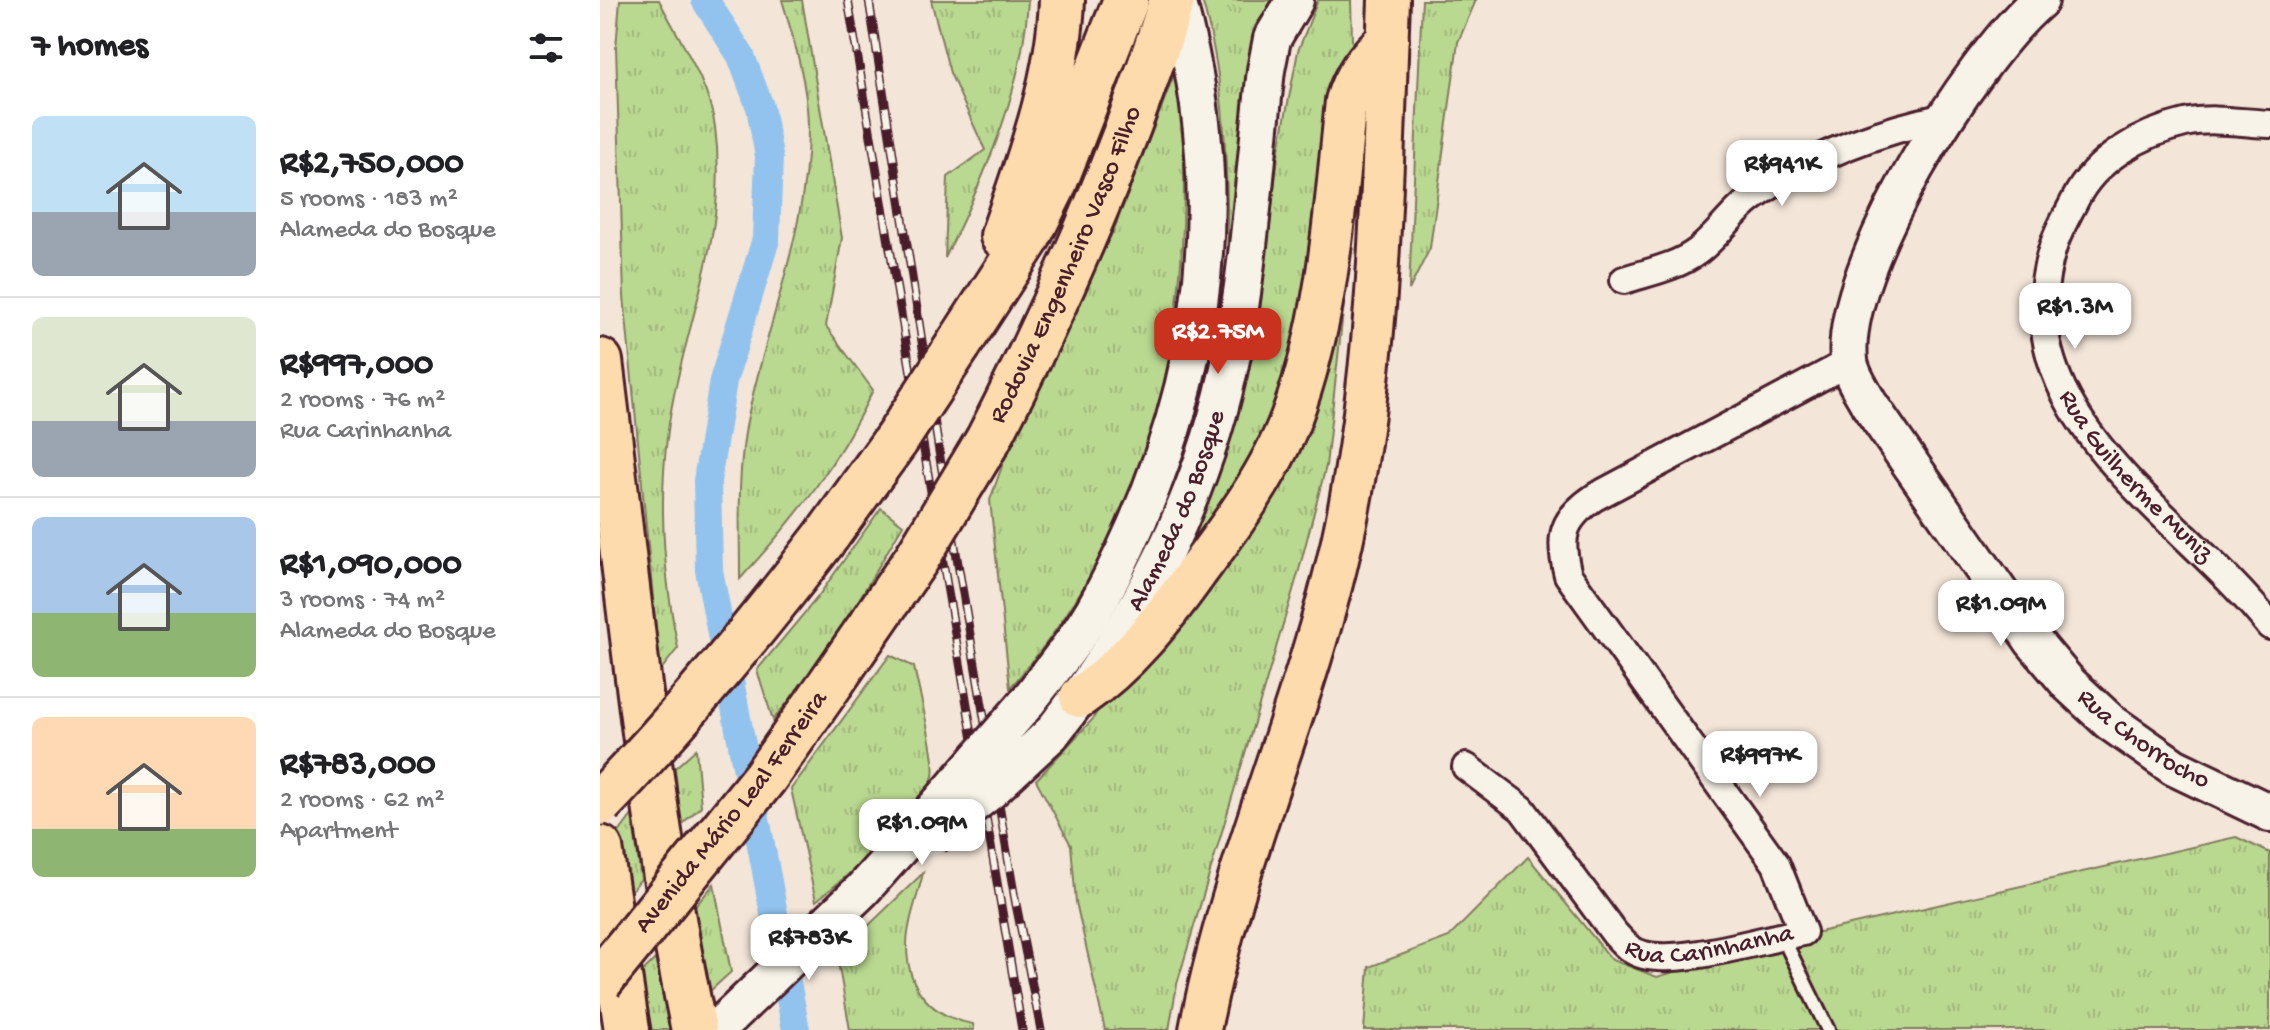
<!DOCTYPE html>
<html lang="en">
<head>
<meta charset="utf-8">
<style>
	body { margin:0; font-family:"Gochi Hand",sans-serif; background:#f6f6f6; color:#202124; height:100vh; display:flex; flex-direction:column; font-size:30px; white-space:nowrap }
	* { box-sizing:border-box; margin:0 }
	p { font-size:26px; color:#757577 }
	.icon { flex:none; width:44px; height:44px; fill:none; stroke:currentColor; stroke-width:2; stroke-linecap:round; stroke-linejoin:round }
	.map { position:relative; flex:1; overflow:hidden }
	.panel { display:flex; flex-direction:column; background:#fff; width:600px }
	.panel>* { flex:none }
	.price { position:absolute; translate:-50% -68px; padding:0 18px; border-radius:16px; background:#fff; color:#222; font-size:26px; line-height:52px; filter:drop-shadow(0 2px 4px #0008) }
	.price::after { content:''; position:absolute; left:50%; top:48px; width:24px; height:18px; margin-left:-12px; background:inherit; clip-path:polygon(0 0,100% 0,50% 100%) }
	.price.on { background:#c8321e; color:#fff }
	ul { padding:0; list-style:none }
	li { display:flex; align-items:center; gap:24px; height:200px; padding:0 32px }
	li+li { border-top:2px solid #e0e0e0 }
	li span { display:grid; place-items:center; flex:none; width:224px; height:160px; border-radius:12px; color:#555 }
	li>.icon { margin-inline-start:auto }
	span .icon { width:96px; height:96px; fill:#fffc; stroke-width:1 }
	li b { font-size:34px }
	h2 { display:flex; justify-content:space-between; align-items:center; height:96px; padding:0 32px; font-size:34px }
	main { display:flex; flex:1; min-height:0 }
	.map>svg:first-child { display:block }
</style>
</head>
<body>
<main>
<section class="panel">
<h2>7 homes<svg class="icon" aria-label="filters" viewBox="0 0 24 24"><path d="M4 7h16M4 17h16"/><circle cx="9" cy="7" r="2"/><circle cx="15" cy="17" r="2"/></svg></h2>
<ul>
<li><span style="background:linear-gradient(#bfe0f5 60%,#9aa5b1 0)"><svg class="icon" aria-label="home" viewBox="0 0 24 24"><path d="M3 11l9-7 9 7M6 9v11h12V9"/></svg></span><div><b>R$2,750,000</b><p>5 rooms · 183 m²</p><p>Alameda do Bosque</p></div></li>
<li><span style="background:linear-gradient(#dfe7d0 65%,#9aa5b1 0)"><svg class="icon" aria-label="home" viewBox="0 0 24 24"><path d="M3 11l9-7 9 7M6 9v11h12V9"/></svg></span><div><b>R$997,000</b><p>2 rooms · 76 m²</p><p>Rua Carinhanha</p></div></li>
<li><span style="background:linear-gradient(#a9c7e8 60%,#8fb573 0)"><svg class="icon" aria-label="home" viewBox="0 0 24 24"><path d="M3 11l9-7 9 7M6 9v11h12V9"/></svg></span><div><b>R$1,090,000</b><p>3 rooms · 74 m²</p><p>Alameda do Bosque</p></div></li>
<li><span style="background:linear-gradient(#ffd9b3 70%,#8fb573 0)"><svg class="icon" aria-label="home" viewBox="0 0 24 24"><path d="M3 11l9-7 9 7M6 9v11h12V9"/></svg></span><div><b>R$783,000</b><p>2 rooms · 62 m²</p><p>Apartment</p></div></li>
</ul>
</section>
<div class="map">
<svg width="1670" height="1030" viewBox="0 0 1670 1030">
	<defs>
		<pattern id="grass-tufts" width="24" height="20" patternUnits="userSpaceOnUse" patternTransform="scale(2)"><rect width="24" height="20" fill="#b9d890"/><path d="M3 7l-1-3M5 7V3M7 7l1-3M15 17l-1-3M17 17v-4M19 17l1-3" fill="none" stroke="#a1b97c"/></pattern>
	</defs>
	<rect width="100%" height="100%" fill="#f3e5d8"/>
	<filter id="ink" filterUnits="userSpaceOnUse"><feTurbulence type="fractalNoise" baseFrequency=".0125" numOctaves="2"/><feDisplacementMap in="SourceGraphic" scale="16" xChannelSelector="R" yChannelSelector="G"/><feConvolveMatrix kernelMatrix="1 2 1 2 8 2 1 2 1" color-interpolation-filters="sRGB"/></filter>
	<g filter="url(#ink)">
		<path fill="url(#grass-tufts)" stroke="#827c5e" stroke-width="2" d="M20,0H59C79,40 109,82 115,127C127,218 98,291 78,377C56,468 60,557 78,648L60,671L24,296L16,48Z
			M182,0H202L242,238L226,326L273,390C235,468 198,515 140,579C140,525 137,474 147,421C167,322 209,227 208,125C207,82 194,40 182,0Z
			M331,0H428C423,91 384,178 345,258L348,177L385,150L350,73Z
			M602,0H674L655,26L649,59L628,298C627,199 630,96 602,0Z
			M718,0H751L753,79L744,303L726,466L699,570L577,984L569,1030H505L476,902L471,845L436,780L493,719L592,542L633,424L658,329L678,155L698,51Z
			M822,0H876L858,42L830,248L809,290Z
			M579,62C598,294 569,507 410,688L390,500L406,455L515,227Z
			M281,508L303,525L225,657L173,720L157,670L217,598Z
			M290,655L314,667C318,688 337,759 333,776C325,809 244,879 216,901L191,789Z
			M96,749L101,806L81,825L75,768Z
			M32,815L41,879L26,897L15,838Z
			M1636,837L1670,853V1030H764L769,967L849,937L928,857L1012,960L1057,977L1193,938Z
			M323,873C318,896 307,923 307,946C307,989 332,1017 373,1024L374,1030H250L237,956Z
			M114,884L131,972L110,991L92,910Z
			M55,959L71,1030H52L40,974Z"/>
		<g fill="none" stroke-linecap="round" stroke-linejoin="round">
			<path stroke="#91c3ee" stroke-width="28" d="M105,0L141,56L160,107L169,156L166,239L123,381L107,481L109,570L196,1030"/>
			<g stroke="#4a1f2b" stroke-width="18">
				<path id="lane" d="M1182,936L1228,1030"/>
			</g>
			<g stroke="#4a1f2b" stroke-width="32">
				<g id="street">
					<path id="s1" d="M1670,124C1643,123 1612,117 1585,123C1542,133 1495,159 1475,200C1468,214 1459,229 1454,244C1397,415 1581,512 1670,626"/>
					<path d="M1024,280C1049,272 1077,267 1098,251C1119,235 1133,211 1155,196C1213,155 1277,131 1346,117"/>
					<path id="s2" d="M866,767L922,809L1015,934C1024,944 1031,952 1044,955C1081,965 1163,939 1203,932L1176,864L968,575C958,537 962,519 995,497L1249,362"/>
				</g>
			</g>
			<g stroke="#4a1f2b" stroke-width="42">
				<g id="secondary">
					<path id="s3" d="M1440,0C1371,59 1239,269 1249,360C1250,374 1262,391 1269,404L1433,641L1469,684L1510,722L1574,767L1670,813"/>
					<path d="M425,705C450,672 479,638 499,601C601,412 636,210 577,0"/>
					<path id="s4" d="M451,734C537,626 606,490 632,354C650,260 655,165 666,70L672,39L695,0"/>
					<path d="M116,1030L262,890L339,804"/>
				</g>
			</g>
			<g stroke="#4a1f2b" stroke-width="46">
				<path id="primary" d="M480,697C527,665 563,619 596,573C631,526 670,474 691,418C729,317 735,207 746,101C753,76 769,55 788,39
					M600,1030C632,863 705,708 742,542C781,364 782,181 789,0"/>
			</g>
			<g stroke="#4a1f2b" stroke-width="50">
				<g id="highway">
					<path d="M403,236C429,161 459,81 462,0"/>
					<path d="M359,344L427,239L452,189L526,0"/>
					<path d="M0,361C28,584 48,809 94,1030"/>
					<path id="s5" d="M388,440C461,298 524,152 572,0"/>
					<path d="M228,534L296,440"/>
					<path d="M233,680L317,558"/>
					<path d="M0,848L27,1030"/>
				</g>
			</g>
			<use href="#lane" stroke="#f7f3e8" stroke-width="12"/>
			<use href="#street" stroke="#f7f3e8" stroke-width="26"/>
			<use href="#secondary" stroke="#f7f3e8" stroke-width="36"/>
			<use href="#primary" stroke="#fedbac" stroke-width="40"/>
			<use href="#highway" stroke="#fedbac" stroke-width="44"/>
			<g stroke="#4a1f2b" stroke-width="9">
				<path id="rail" d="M248,0L422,1030
					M269,0L341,464L415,899L441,1030"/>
			</g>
			<use href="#rail" stroke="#f7f3e8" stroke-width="6" stroke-dasharray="18" stroke-linecap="butt"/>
			<g stroke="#4a1f2b" stroke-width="42" stroke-linecap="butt">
				<path id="secondary-bridge" d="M339,804L425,705
					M333,836L390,791L451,734"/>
			</g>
			<g stroke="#4a1f2b" stroke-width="50" stroke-linecap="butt">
				<g id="highway-bridge">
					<path d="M296,440L359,344"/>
					<path d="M317,558L388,440"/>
					<path d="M0,803C82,718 156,628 228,534"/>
					<path id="s6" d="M0,981L165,777L233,680"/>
				</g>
			</g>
			<use href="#secondary-bridge" stroke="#f7f3e8" stroke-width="36"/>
			<use href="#highway-bridge" stroke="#fedbac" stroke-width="44"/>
		</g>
	</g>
	<g text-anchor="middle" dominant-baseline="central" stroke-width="6" stroke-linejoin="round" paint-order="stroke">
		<g font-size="26" fill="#4a1f2b" stroke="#f7f3e8">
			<text stroke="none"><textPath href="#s5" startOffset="192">Rodovia Engenheiro Vasco Filho</textPath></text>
			<text stroke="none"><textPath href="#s1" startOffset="536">Rua Guilherme Muniz</textPath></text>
			<text stroke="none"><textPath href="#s4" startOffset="258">Alameda do Bosque</textPath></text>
			<text stroke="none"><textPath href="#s3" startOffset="902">Rua Chorrocho</textPath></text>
			<text stroke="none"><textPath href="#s6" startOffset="214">Avenida Mário Leal Ferreira</textPath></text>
			<text stroke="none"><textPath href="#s2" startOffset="328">Rua Carinhanha</textPath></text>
		</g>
	</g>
</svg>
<b class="price" style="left:1182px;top:208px">R$941K</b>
<b class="price" style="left:1475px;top:351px">R$1.3M</b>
<b class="price on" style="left:618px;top:376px">R$2.75M</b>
<b class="price" style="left:1401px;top:648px">R$1.09M</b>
<b class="price" style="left:1160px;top:799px">R$997K</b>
<b class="price" style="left:322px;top:867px">R$1.09M</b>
<b class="price" style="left:209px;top:982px">R$783K</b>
</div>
</main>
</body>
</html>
